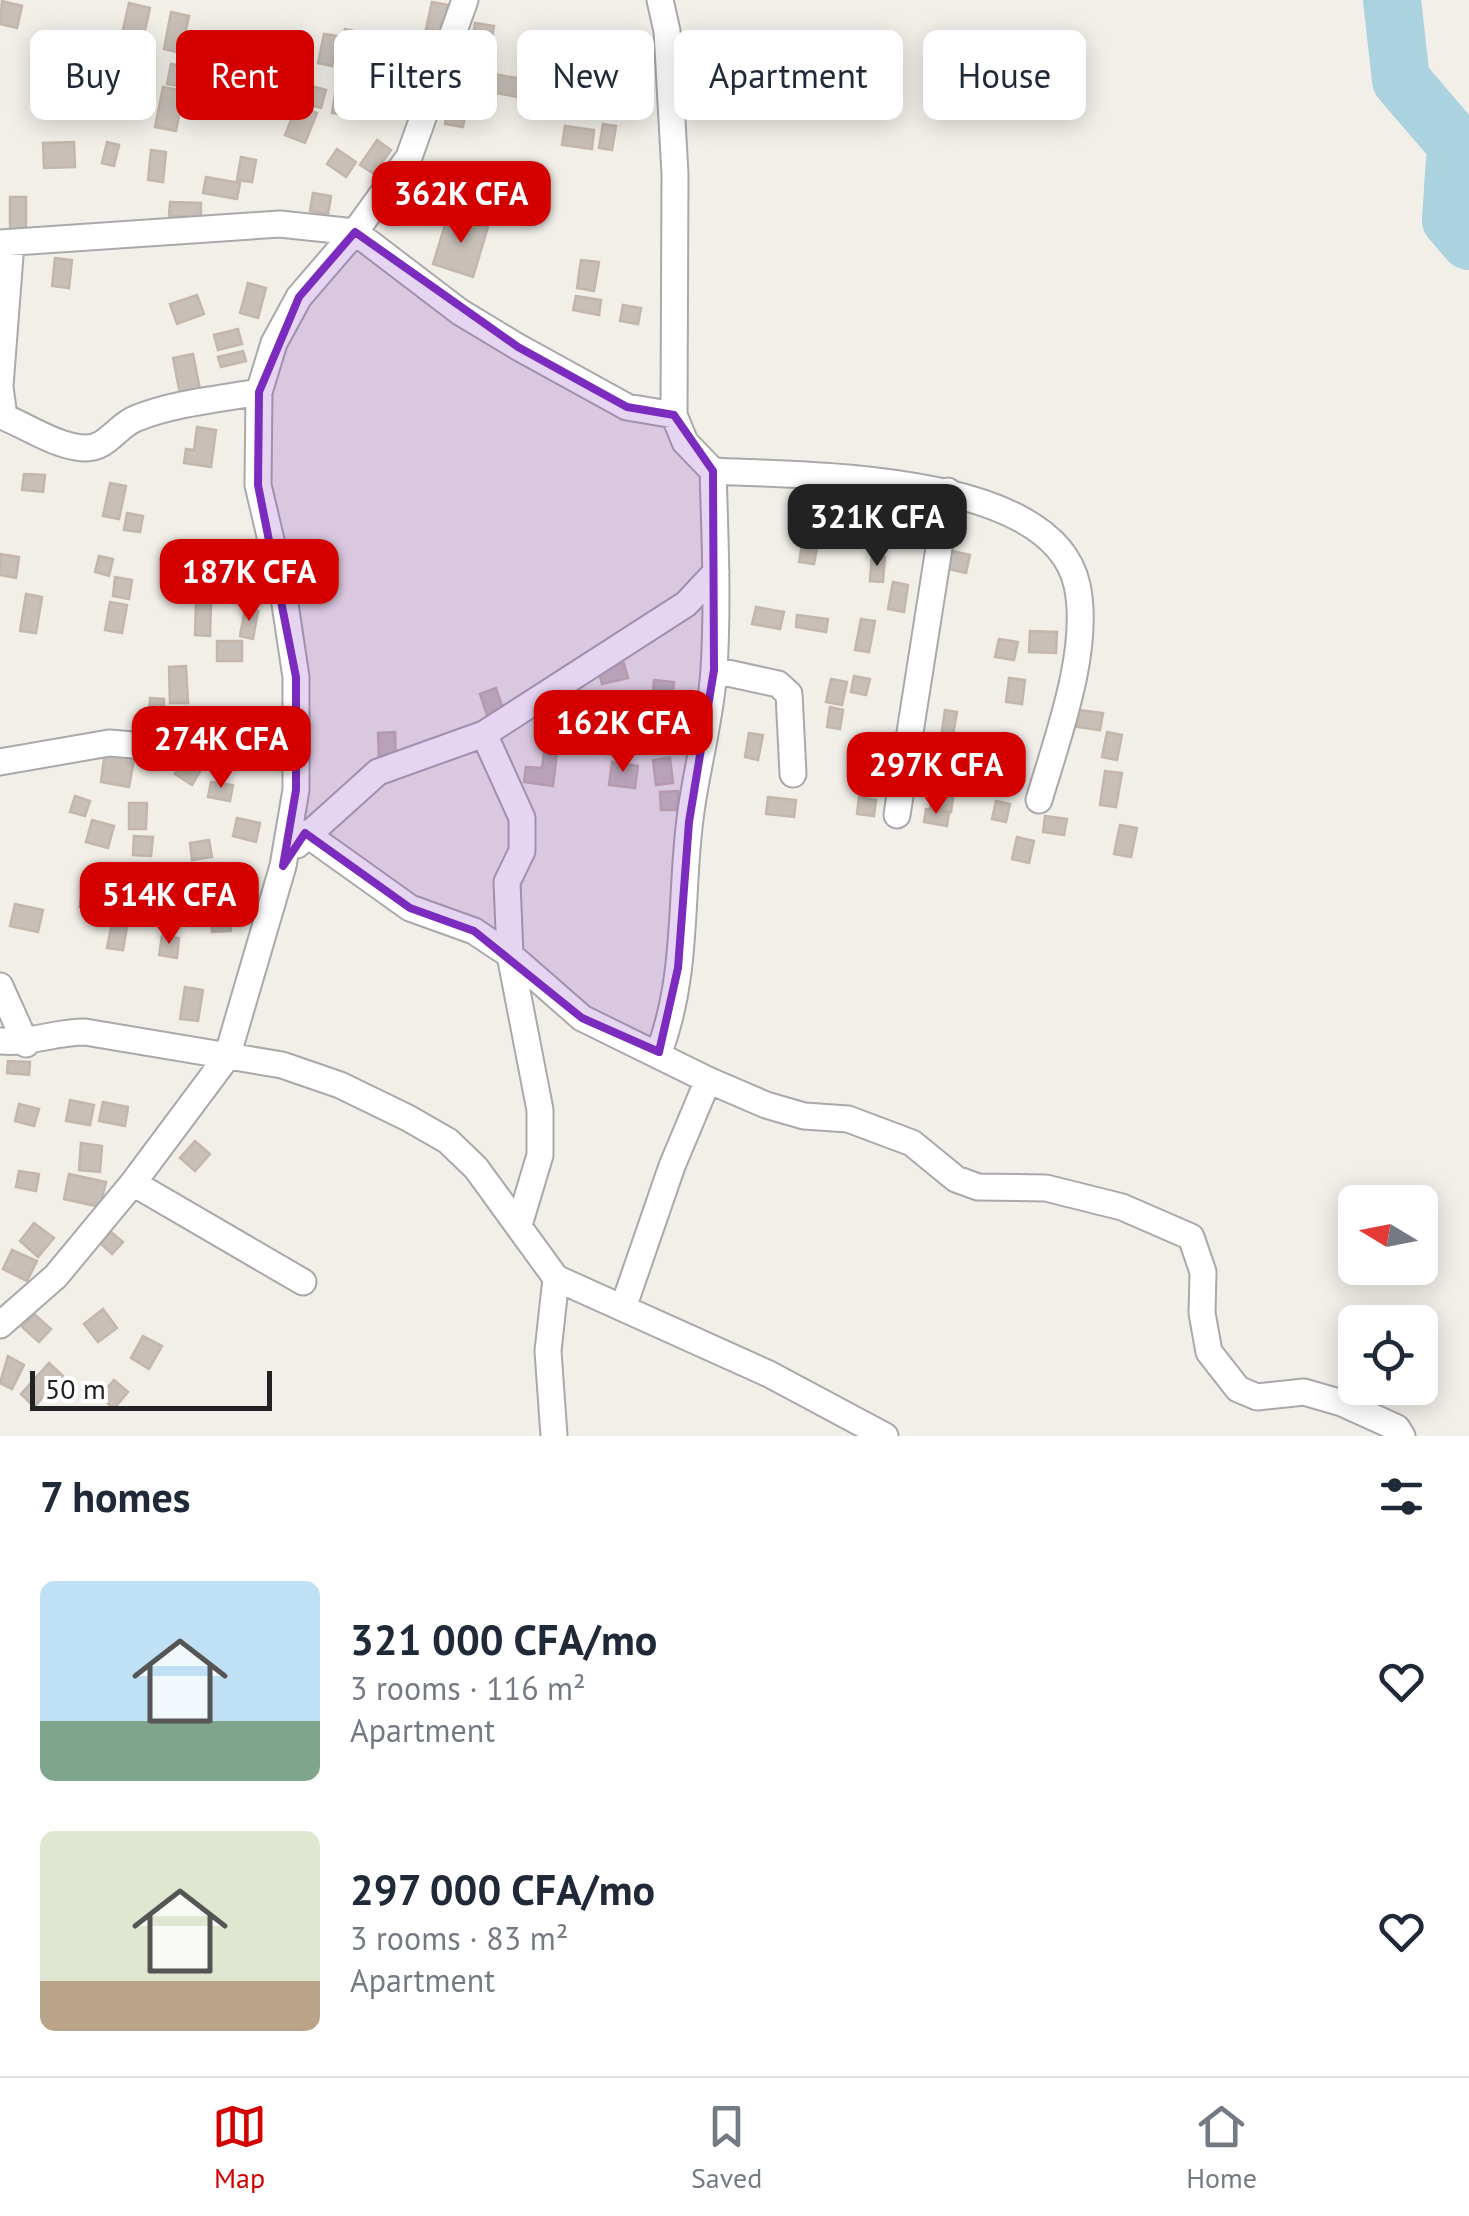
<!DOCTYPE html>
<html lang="en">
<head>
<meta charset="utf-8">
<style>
	body { margin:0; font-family:"PT Sans",sans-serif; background:#f2f2f3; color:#1f2937; height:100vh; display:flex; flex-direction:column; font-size:38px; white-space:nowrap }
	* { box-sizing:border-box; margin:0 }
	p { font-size:32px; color:#747a83 }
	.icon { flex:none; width:55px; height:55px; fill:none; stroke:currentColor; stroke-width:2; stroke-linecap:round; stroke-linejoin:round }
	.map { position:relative; height:1436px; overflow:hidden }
	.panel { display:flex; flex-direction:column; background:#fff; flex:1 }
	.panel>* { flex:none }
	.top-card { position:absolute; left:30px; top:30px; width:1410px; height:90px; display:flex; gap:20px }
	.needle { width:65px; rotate:280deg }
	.fabs { position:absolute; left:1338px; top:1185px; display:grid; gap:20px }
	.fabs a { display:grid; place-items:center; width:100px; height:100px; border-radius:15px; background:#fff; box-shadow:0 5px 25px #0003; font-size:50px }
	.scale { position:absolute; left:30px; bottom:25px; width:242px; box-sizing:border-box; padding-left:10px; border:5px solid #222; border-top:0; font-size:28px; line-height:35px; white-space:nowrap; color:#222; -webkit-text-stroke:8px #fff; paint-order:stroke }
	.price { position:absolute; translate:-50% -85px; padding:0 22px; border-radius:20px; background:#d40000; color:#fff; font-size:32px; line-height:65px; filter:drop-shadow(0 2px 5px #0008) }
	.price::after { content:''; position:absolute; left:50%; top:60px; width:30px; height:22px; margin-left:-15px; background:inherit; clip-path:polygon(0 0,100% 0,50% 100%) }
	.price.current { background:#222; color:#fff }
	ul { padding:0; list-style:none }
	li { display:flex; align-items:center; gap:30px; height:250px; padding:0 40px }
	li span { display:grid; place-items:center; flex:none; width:280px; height:200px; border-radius:15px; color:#555 }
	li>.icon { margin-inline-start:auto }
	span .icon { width:120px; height:120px; fill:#fffc; stroke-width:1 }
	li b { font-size:42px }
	h2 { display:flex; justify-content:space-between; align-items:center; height:120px; padding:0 40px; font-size:42px }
	.pill { padding:0 35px; border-radius:15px; background:#fff; box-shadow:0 5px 25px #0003; font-size:35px; line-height:90px }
	.pill.current { background:#d40000; color:#fff }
	.menu { display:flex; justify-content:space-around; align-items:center; height:140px; border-top:2px solid #e0e1e3; background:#fff; font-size:28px; color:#747a83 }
	.menu a { display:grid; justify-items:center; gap:5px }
	.menu .current { color:#d40000 }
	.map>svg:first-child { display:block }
</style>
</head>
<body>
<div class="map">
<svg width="1469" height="1436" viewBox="0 0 1469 1436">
	<rect width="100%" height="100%" fill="#f2efe9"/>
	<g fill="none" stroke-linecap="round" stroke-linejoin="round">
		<path stroke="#aad3df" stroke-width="58" d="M1392,0L1401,80L1456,144L1451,220L1469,241"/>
	</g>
	<path fill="#c7bfb8" stroke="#c4b6ab" stroke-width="2.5" d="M2,1L22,6L17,28L0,24Z
		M432,2L448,5L443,32L426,29Z
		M129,3L150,8L142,44L121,38Z
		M171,12L189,16L181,53L164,49Z
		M475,23L494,26L489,57L470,53Z
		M345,29L375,36L372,50L342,44Z
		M324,34L338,36L332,66L318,63Z
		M231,35L250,38L247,55L229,53Z
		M391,37L413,40L410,59L388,56Z
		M42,40L63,43L61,60L40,57Z
		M525,54L553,59L549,78L522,73Z
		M605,60L624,62L622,82L603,79Z
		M387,61L412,67L404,98L379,91Z
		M571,62L596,66L593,85L568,81Z
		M171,64L188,67L184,87L167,84Z
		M267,69L277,71L272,96L262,94Z
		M125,74L140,78L130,114L115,110Z
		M494,74L526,80L523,98L491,92Z
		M281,81L300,84L298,100L279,98Z
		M311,86L326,90L321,108L306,104Z
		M163,87L184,91L176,131L155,127Z
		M608,89L636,93L634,109L605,104Z
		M581,92L600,93L598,110L579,108Z
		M335,94L358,96L356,116L332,113Z
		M297,105L317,113L305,143L285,135Z
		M448,108L466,112L463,127L445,124Z
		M603,124L616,126L612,150L599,148Z
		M565,126L594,130L592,149L562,145Z
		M377,140L391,150L374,174L360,165Z
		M74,142L75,167L44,168L43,143Z
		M107,142L119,145L114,166L102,163Z
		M337,149L356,162L346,177L327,164Z
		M151,150L166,152L163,182L148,180Z
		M241,157L256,160L252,182L237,180Z
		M206,177L240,183L237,199L203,193Z
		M465,185L499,195L495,211L460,202Z
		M313,193L331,196L328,214L310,211Z
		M10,197H26V236H10Z
		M170,202L201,203V218L169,216Z
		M448,215L488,227L473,277L433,264Z
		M55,258L72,260L69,288L52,286Z
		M581,260L599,262L594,291L577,288Z
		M248,283L266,288L258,318L240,313Z
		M197,295L204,314L177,324L170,304Z
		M576,296L601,300L599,315L573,310Z
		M623,305L641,308L638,324L620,321Z
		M238,329L242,344L218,350L214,335Z
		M243,351L246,361L221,367L218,357Z
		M193,354L200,390L180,394L173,358Z
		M197,427L216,430L211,467L184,463L186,449L194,450Z
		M24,474L45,475L43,492L22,490Z
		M110,483L126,486L119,519L103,516Z
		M127,513L143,516L140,532L124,530Z
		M902,516L918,518L915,543L899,541Z
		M804,534L819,537L814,564L799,562Z
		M948,550L970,555L966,573L944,568Z
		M0,554L19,557L16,578L0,575Z
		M872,555L885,557L883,582L870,581Z
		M99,556L113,559L109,576L95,572Z
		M115,577L132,580L129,599L113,596Z
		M893,582L908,585L904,612L888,609Z
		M26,594L42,597L36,633L20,631Z
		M196,601L211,602L210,636L195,635Z
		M110,602L127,605L122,633L105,630Z
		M756,607L784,612L780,629L752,624Z
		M245,608L258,611L253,639L240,636Z
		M797,615L828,619L826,632L796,627Z
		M861,619L875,621L869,652L855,650Z
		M1030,631L1057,632L1056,653L1029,652Z
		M999,639L1018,642L1014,660L995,657Z
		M217,641H242V661H217Z
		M624,663L628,678L602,684L598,669Z
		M186,666L188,703H170L169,667Z
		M854,676L870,679L866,695L851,692Z
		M1009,678L1025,680L1022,704L1006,702Z
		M831,679L847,682L842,705L826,702Z
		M654,680L674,682L671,703L652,700Z
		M496,688L505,715L489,721L480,694Z
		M150,698L164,699L163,738L148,737Z
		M830,707L843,710L840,729L827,727Z
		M645,708L647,728L631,730L630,709Z
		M945,710L957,712L952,741L941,739Z
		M1079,710L1103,713L1100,730L1077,727Z
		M395,732L396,758L379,759L378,733Z
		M1107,732L1122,735L1117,760L1102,757Z
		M749,733L763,735L758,760L745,757Z
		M966,743L979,744L974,777L961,774Z
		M926,747L955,752L952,769L923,764Z
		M105,751L135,755L129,787L101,782Z
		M544,751L557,752L553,786L524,782L526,767L542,768Z
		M1009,754L1025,757L1021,779L1004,776Z
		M670,758L673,783L656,785L653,760Z
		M185,759L201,770L192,785L175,774Z
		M612,762L638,766L635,788L609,785Z
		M1105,771L1122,773L1116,807L1100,805Z
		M211,782L233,785L230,801L208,797Z
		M934,788L954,792L951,812L930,808Z
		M678,791V810H661L660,792Z
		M75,796L90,801L85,816L70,812Z
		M768,797L796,800L794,817L766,814Z
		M859,797L876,800L874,816L857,814Z
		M996,801L1010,804L1006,822L992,819Z
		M129,803H147L146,829H129Z
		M926,809L949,813L947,826L924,822Z
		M1045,816L1067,819L1064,835L1043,832Z
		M237,818L260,823L256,842L233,836Z
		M92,820L114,826L108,848L86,842Z
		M1120,825L1137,828L1131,857L1114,854Z
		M134,836L153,837L151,856L133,855Z
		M1017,837L1034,841L1029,863L1012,859Z
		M209,840L212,857L192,860L190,843Z
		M82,887L102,888L101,908L80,907Z
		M153,898L179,904L174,925L148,920Z
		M15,904L43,910L38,932L10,926Z
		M230,905L231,931L212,932L210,906Z
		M113,918L128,921L123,950L107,948Z
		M162,936L179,938L177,958L159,955Z
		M185,987L203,990L198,1021L180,1019Z
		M8,1061L30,1062L29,1075L7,1073Z
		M70,1100L94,1105L90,1125L66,1121Z
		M103,1102L128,1107L125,1126L99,1121Z
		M19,1104L39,1109L34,1126L15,1121Z
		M195,1141L210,1154L195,1171L180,1158Z
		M81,1143L102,1146L100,1172L79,1170Z
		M19,1171L39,1174L36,1191L16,1187Z
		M69,1174L106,1182L100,1207L64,1199Z
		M34,1223L54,1238L38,1257L20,1241Z
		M110,1231L123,1242L112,1254L100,1243Z
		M12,1250L37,1261L27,1281L3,1269Z
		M103,1309L117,1328L98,1342L84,1324Z
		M34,1314L51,1329L39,1342L22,1327Z
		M143,1336L162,1346L149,1369L131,1358Z
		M8,1356L24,1365L12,1389L0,1383Z
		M49,1363L63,1376L34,1407L21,1394Z
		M114,1380L128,1392L114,1409L100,1396Z"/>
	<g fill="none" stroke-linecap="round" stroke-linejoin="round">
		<g stroke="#a9a9a9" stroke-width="29">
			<path id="minor" d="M0,243L280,224L355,232L460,312L518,347L627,407L674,415
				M0,386L11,243
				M0,387L4,417C28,427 58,447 84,448C108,449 117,425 137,418C175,403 219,399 259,392
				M713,471C802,476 1052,471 1077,585C1091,649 1057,739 1039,800
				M714,670L778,684L789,694L793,774
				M484,734L522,818V851L507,882L510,955L540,1110V1155L519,1225
				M0,762L109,743L293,758
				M897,815L948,491
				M305,833L410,908L474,931L510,955L582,1018L708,1080L766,1105L804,1116L848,1119L912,1143L956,1179L978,1187L1046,1188L1122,1207L1191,1237L1203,1272L1202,1313L1209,1352L1238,1389L1257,1397L1304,1392L1342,1403L1397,1428L1402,1436
				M297,845L378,772L484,734L686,604L716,572
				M0,986L26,1044
				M0,1041C30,1044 54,1032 85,1032L282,1065L340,1085L408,1118L448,1141L476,1168L556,1278L769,1374L885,1436
				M659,1052C688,975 680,897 690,819C696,769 711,719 714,669C718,603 715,537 713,471L685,442L674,415L675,174L667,31L660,0
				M133,1183L303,1282
				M623,1308L672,1166L708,1080
				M0,1325L56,1276L133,1183L227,1057L283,866L296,790V677L283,591L258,485L259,392L274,343L299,297L355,232L409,157L465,0
				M554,1436L548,1351L556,1278"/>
		</g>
		<use href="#minor" stroke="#fff" stroke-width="25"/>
	</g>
	<path fill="#7b2cbf" fill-opacity="0.2" stroke="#7b2cbf" stroke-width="8" stroke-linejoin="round" d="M355,232L518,347L627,407L674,415L713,471L714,670L689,822L678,968L659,1052L582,1018L474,931L410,908L305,833L283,866L296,790V677L258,485L259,392L299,297Z"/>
</svg>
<div class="fabs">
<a><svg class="needle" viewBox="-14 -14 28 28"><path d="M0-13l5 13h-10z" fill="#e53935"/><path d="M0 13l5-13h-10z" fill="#747a83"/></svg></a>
<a><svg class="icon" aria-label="locate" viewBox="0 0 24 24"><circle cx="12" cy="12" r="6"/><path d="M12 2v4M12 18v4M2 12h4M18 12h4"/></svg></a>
</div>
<div class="scale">50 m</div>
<b class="price" style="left:461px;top:246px">362K CFA</b>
<b class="price current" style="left:877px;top:569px">321K CFA</b>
<b class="price" style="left:249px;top:624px">187K CFA</b>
<b class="price" style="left:623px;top:775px">162K CFA</b>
<b class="price" style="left:221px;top:791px">274K CFA</b>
<b class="price" style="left:936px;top:817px">297K CFA</b>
<b class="price" style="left:169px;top:947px">514K CFA</b>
<div class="top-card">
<a class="pill">Buy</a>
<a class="pill current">Rent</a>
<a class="pill">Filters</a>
<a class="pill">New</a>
<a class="pill">Apartment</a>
<a class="pill">House</a>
</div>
</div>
<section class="panel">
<h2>7 homes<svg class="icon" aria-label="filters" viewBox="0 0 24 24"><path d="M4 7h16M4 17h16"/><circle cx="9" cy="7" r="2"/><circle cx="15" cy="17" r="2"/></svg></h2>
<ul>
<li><span style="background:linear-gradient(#bfe0f5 70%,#7fa58c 0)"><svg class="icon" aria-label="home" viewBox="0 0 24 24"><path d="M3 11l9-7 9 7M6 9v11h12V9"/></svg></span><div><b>321 000 CFA/mo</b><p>3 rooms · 116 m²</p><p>Apartment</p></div><svg class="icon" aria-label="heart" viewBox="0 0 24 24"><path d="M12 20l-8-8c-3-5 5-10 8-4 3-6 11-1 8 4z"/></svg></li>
<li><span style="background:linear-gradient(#dfe7d0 75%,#b9a48a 0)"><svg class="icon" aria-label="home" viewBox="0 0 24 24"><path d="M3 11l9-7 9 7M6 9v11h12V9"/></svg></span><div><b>297 000 CFA/mo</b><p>3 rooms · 83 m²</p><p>Apartment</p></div><svg class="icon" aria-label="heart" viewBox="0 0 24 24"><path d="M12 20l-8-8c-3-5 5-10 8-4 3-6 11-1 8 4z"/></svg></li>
</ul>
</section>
<nav class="menu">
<a class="current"><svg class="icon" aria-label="map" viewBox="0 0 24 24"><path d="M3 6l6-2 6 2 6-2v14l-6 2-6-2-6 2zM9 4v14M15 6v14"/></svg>Map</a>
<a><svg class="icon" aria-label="saved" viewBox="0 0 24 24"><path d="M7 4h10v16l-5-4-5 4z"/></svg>Saved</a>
<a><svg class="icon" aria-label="home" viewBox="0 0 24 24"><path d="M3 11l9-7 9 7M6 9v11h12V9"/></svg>Home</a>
</nav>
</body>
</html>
